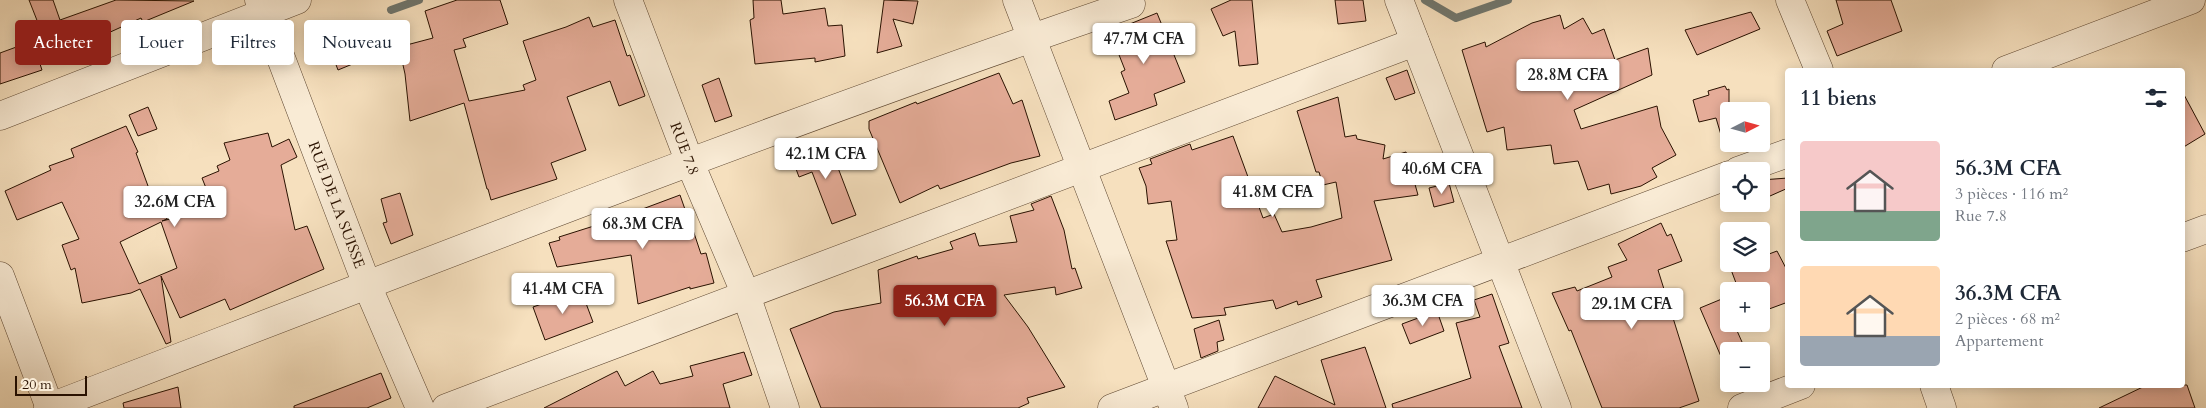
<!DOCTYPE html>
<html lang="fr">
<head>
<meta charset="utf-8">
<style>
	body { margin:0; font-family:Cardo,serif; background:#f6f6f7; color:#1f2937; height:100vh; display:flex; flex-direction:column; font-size:19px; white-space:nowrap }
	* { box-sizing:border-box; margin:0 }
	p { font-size:16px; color:#747a83 }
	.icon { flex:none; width:28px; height:28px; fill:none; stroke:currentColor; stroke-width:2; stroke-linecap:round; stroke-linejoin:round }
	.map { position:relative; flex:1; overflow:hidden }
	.details { position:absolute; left:1785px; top:68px; width:400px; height:320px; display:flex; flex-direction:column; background:#fff; border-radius:5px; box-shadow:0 2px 12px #0003 }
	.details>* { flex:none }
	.banner { position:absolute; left:15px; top:20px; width:475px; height:45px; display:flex; gap:10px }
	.needle { width:32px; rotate:84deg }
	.buttons { position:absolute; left:1720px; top:102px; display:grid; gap:10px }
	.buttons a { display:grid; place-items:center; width:50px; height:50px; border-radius:5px; background:#fff; box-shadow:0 2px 12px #0003; font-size:25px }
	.scale { position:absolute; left:15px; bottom:12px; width:72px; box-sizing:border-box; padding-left:5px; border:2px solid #2a1201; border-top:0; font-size:14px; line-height:18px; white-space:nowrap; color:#2a1201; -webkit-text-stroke:4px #f9ebd5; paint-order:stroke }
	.price { position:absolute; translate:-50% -42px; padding:0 11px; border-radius:5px; background:#fff; color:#222; font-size:16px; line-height:32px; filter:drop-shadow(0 1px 2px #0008) }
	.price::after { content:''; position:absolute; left:50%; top:30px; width:15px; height:11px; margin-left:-8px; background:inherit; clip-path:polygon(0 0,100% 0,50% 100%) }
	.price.on { background:#8f2418; color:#fff }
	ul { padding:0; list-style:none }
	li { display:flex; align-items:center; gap:15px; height:125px; padding:0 15px }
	li span { display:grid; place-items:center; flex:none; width:140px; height:100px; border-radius:5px; color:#555 }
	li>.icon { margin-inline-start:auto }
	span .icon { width:60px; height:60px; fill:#fffc; stroke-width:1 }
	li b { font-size:21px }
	h2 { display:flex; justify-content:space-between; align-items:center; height:60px; padding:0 15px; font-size:21px }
	.tag { padding:0 18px; border-radius:5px; background:#fff; box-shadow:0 2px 12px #0003; font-size:18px; line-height:45px }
	.tag.on { background:#8f2418; color:#fff }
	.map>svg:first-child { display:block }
</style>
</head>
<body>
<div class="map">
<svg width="2206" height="408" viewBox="0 0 2206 408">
	<rect width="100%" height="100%" fill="#f6e0be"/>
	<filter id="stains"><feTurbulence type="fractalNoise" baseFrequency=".004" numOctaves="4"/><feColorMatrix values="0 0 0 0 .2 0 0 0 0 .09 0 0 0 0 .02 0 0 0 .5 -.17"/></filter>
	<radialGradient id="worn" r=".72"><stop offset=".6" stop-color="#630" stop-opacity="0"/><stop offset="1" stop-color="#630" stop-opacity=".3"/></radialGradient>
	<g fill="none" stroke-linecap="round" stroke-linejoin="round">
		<path stroke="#70776f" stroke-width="8" d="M1425,0L1456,18L1508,0
			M391,10L419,0"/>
	</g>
	<path fill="#e5ac98" stroke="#2a1201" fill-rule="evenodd" d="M29,0H53L60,20L116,0L194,1L143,22L141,18L106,34L105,32L73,49L70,44L38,58L42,70L0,84V53L41,38L37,29L40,28Z
		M457,0H500L508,24L463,39L466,47L454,50L469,101L525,90L523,85L536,80L523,41L566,27L589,17L593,27L615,20L627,56L630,55L645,96L619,106L610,81L567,97L586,150L551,163L557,179L491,200L488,189H487L464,103L410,121L405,74L399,47L433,38L425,11Z
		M753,0H781L783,14L825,8L828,26L842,25L845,56L815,62V58L755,64L750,20L754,18Z
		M884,0L918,1L913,24L893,19L902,46L877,53Z
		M1231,0H1252L1258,64L1239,66L1235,31L1223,36L1211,9Z
		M1335,0H1363L1366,21L1338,24Z
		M1836,0H1891L1902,31L1837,56L1827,31L1843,24Z
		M1751,12L1760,29L1697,55L1685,30Z
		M1157,13L1185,82L1154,94L1157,105L1115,120L1109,101L1129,93L1121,72L1125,70L1110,32Z
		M1560,15L1564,29L1583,18L1592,34L1604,29L1615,60L1648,48L1652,75L1574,110L1581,129L1657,106L1661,127L1676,155L1652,168L1657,177L1641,186L1611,194L1609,184L1588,190L1578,161L1554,164L1551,145L1507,150L1504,127L1487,132L1462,50L1485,42L1486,47L1532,23Z
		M347,43L355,63L338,70L330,49Z
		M1407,70L1415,93L1395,100L1386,78Z
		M999,73L1013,104L1022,100L1040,156L1011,163L940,189L938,185L900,203L869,129V121L916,102L917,104Z
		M719,78L732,116L715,122L702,85Z
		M1725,86L1727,90L1729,89V144L1724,145L1716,118L1699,122L1693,100L1709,95L1708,91Z
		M2182,91L2205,134L2182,148Z
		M1338,97L1345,137L1356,135L1357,139L1385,145L1383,159L1406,152L1418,195L1374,201L1392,260L1316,280L1322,297L1298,305L1297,301L1276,309L1273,300L1224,308L1226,315L1192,318L1166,241L1177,240L1171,201L1148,204L1146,186L1139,168L1152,164L1150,159L1190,144L1192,150L1233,136L1263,218L1274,214L1282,232L1311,227L1342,218L1336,182L1323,185L1319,172H1316L1297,111Z
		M148,107L157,129L138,136L129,115Z
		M126,126L138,152L136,153L152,197L157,195L167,219L162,221L214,208L202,178L219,171L217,166L230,160L224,143L268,133L272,147L289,139L297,157L281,165L295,230L307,226L324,269L230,310L225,299L180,318L161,276L171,342L166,344L140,289L131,293L82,303L75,268L71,270L62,245L79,239L62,202L17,220L5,191L51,170L49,166L74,157L71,149ZM161,222L177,268L139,284L120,242Z
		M827,139L856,215L832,224L812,172L799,177L792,158L805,153L803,148Z
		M1788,178V188L1761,200V180Z
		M1449,183L1454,202L1434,207L1429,188Z
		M400,193L413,235L391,244L383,223L387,222L381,199Z
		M680,195L688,218L667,226L668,234L693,230L701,254L706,253L714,283L690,289V287L638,304L631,255L557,267L549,243L560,240L559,237L597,225V226Z
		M1051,196L1064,230L1072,269L1075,268L1082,288L1056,295L1055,287L1004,295L1028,327L1065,387L1027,398L1029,403L1018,408H821L790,329L834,312L881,303L878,270L917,256L918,259L953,249L950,242L975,233L979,246L1017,242L1010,216L1034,210L1031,204Z
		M1661,223L1667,236L1671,234L1682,261L1658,270L1699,401L1679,408H1602L1571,330L1569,331L1552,293L1575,287L1577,291L1612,277L1608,267L1627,260L1618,244Z
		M1777,251L1788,272V302L1761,312V291H1739L1730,267L1732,266L1730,264H1761V257Z
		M581,290L593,322L545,340L533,307Z
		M1492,294L1509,343L1499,346L1522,408H1393L1392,404L1471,378L1456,323L1480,317L1474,300Z
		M1729,296V324H1734L1746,351H1729V375L1700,308Z
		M1437,311L1444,331L1410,344L1402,324Z
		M1219,320L1224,340L1217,342L1218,351L1201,358L1194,329Z
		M1365,347L1386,408H1258L1275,376L1335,405L1321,360Z
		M744,352L752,375L723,384L730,408H544L617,371L625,386L653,371L660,384L693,376L690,366Z
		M381,373L391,398L367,408H294V406Z
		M2147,385H2187L2195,408H2099Z
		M178,387L181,408H124L123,403Z"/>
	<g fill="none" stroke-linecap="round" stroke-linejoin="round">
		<g stroke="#5d4630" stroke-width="29">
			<g id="minor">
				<path id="s1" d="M259,0L367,285L420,408"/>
				<path id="s2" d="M628,0L690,163L746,295L785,408"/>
				<path d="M1017,0L1174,408"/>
				<path d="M1399,0L1557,408"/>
				<path d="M2006,70L2191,0"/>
				<path d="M1738,171L1788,153"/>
				<path d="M2182,238L2206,229"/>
				<path d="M0,276L50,408"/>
				<path d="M48,408C407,270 766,128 1131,4"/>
				<path d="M446,408L1415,42"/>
				<path d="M1112,408L1729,175"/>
				<path d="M1742,408L1801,385"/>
			</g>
		</g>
		<g stroke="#5d4630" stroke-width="29">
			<path id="tertiary" d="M1790,0L1819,70
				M0,116L297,0
				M1934,385L1942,408"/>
		</g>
		<use href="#minor" stroke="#f9ebd5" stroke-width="28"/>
		<use href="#tertiary" stroke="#f9ebd5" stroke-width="28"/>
	</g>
	<g text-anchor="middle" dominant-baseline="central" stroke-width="4" stroke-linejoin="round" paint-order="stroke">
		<g font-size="15" fill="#2a1201" stroke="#f9ebd5">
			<text stroke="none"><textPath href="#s2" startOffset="159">RUE 7.8</textPath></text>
			<text stroke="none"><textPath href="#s1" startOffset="219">RUE DE LA SUISSE</textPath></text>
		</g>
	</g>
	<rect width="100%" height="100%" filter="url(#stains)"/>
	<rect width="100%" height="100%" fill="url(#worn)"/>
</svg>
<div class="buttons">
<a><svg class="needle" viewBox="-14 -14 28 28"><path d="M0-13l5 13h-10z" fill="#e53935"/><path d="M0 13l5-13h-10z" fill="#747a83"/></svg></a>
<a><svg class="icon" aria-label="locate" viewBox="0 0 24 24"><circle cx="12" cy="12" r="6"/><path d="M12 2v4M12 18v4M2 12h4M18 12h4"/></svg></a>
<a><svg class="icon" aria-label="layers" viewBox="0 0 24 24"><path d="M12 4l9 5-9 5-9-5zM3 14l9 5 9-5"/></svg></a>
<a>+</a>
<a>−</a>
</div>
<div class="scale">20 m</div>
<b class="price" style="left:1144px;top:65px">47.7M CFA</b>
<b class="price" style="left:1568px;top:101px">28.8M CFA</b>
<b class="price" style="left:826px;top:180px">42.1M CFA</b>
<b class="price" style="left:1442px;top:195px">40.6M CFA</b>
<b class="price" style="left:1273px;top:218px">41.8M CFA</b>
<b class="price" style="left:175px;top:228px">32.6M CFA</b>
<b class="price" style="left:643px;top:250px">68.3M CFA</b>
<b class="price" style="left:563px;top:315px">41.4M CFA</b>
<b class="price on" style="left:945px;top:327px">56.3M CFA</b>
<b class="price" style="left:1423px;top:327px">36.3M CFA</b>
<b class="price" style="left:1632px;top:330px">29.1M CFA</b>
<div class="banner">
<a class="tag on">Acheter</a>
<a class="tag">Louer</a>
<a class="tag">Filtres</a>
<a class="tag">Nouveau</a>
</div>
<section class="details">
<h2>11 biens<svg class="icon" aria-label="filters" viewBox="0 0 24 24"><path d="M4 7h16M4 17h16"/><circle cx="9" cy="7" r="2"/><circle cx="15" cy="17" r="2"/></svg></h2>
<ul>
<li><span style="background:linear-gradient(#f6c9c9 70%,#7fa58c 0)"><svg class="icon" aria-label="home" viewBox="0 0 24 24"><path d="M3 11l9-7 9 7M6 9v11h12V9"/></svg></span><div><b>56.3M CFA</b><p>3 pièces · 116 m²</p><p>Rue 7.8</p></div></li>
<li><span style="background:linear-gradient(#ffd9b3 70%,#9aa5b1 0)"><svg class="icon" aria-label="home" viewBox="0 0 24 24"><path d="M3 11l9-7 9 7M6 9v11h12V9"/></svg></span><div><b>36.3M CFA</b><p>2 pièces · 68 m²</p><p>Appartement</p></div></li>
</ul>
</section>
</div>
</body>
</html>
